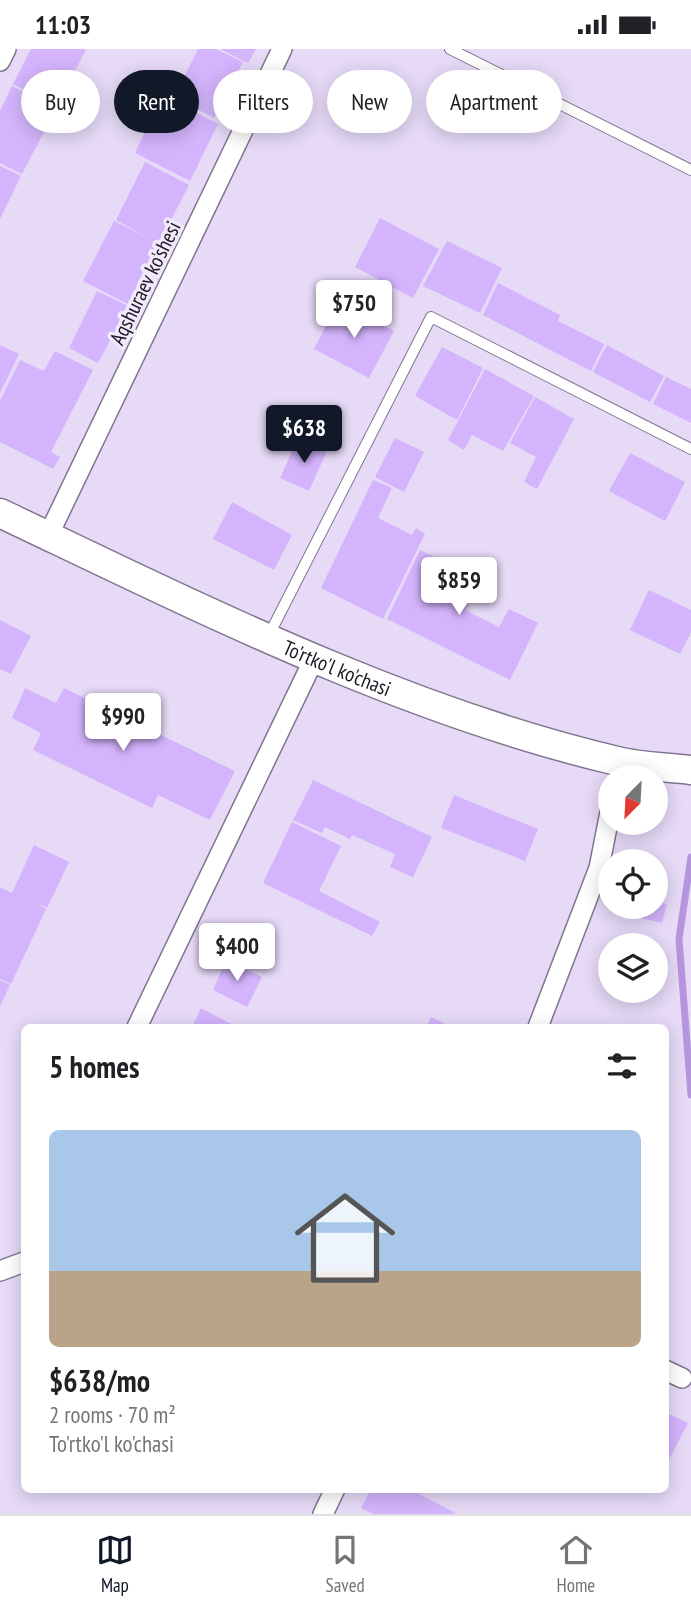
<!DOCTYPE html>
<html lang="en">
<head>
<meta charset="utf-8">
<style>
	body { margin:0; font-family:"PT Sans Narrow",sans-serif; background:#f6f6f6; color:#202124; height:100vh; display:flex; flex-direction:column; font-size:26px; white-space:nowrap }
	* { box-sizing:border-box; margin:0 }
	p { font-size:23px; color:#757577 }
	.icon { flex:none; width:38px; height:38px; fill:none; stroke:currentColor; stroke-width:2; stroke-linecap:round; stroke-linejoin:round }
	.map { position:relative; flex:1; overflow:hidden }
	.details { position:absolute; left:21px; top:975px; width:648px; height:469px; display:flex; flex-direction:column; background:#fff; border-radius:10px; box-shadow:0 4px 18px #0003 }
	.details>* { flex:none }
	.top-card { position:absolute; left:21px; top:21px; width:649px; height:63px; display:flex; gap:14px }
	.needle { width:46px; rotate:204deg }
	.fabs { position:absolute; left:598px; top:716px; display:grid; gap:14px }
	.fabs a { display:grid; place-items:center; width:70px; height:70px; border-radius:50%; background:#fff; box-shadow:0 4px 18px #0003; font-size:35px }
	.price { position:absolute; translate:-50% -60px; padding:0 16px; border-radius:7px; background:#fff; color:#222; font-size:23px; line-height:46px; filter:drop-shadow(0 2px 4px #0008) }
	.price::after { content:''; position:absolute; left:50%; top:42px; width:21px; height:16px; margin-left:-10px; background:inherit; clip-path:polygon(0 0,100% 0,50% 100%) }
	.price.active { background:#111827; color:#fff }
	ul { padding:0; list-style:none }
	li { display:grid; align-content:center; gap:14px; height:371px; padding:0 28px }
	li+li { border-top:2px solid #e0e0e0 }
	li span { display:grid; place-items:center; height:217px; border-radius:10px; color:#555 }
	li>.icon { margin-inline-start:auto }
	span .icon { width:126px; height:126px; fill:#fffc; stroke-width:1 }
	li b { font-size:30px }
	h2 { display:flex; justify-content:space-between; align-items:center; height:84px; padding:0 28px; font-size:30px }
	.tag { padding:0 24px; border-radius:32px; background:#fff; box-shadow:0 4px 18px #0003; font-size:24px; line-height:63px }
	.tag.active { background:#111827; color:#fff }
	.status { display:flex; justify-content:space-between; align-items:center; height:49px; padding:0 35px; background:#fff; direction:ltr }
	.status svg { height:19px; fill:currentColor }
	.tab-bar { display:flex; justify-content:space-around; align-items:center; height:98px; border-top:2px solid #e0e0e0; background:#fff; font-size:19px; color:#757577 }
	.tab-bar a { display:grid; justify-items:center; gap:4px }
	.tab-bar .active { color:#111827 }
	.map>svg:first-child { display:block }
</style>
</head>
<body>
<div class="status"><b>11:03</b><svg viewBox="0 0 49 12"><path d="M0 12V9h3v3zM5 12V6h3v6zM10 12V3h3v9zM15 12V0h3v12zM26 1h20v11H26zM47 4h2v5h-2z"/></svg></div>
<div class="map">
<svg width="691" height="1465" viewBox="0 0 691 1465">
	<rect width="100%" height="100%" fill="#e6daf7"/>
	<g fill="none" stroke-linecap="round" stroke-linejoin="round">
		<path stroke="#b595dd" stroke-width="7" d="M691,808L679,890L691,1046"/>
	</g>
	<path fill="#d4b4fd" d="M31,0H86L57,58L13,35Z
		M198,0H216L243,13L214,69L174,48Z
		M220,0H256L248,14Z
		M12,37L56,60L22,125L0,114V62Z
		M162,46L218,75L190,132L135,104Z
		M145,113L189,136L128,255L83,232L114,172L146,188L116,171Z
		M0,117L21,127L0,170Z
		M380,169L439,200L413,249L355,218Z
		M447,192L502,219L480,264L423,237Z
		M498,234L560,266L558,272L604,295L591,322L483,266Z
		M97,242L128,257L98,314L69,299Z
		M338,253L394,282L369,329L314,300Z
		M0,296L19,305L0,344Z
		M607,296L664,327L650,353L593,323Z
		M442,298L483,319L457,371L415,347Z
		M55,302L93,321L51,403L60,408L53,420L0,393V352L20,311L44,322Z
		M485,320L534,347L503,402L472,386L464,401L448,391Z
		M666,328L691,340V374L653,355Z
		M535,348L574,370L537,440L524,433L536,408L510,394Z
		M298,389L327,402L309,442L280,429Z
		M395,389L424,403L404,443L375,428Z
		M630,404L685,433L665,472L609,442Z
		M373,431L392,439L378,469L412,486L416,479L425,485L383,570L321,539Z
		M232,453L292,486L274,521L213,490Z
		M420,501L479,530L465,561L499,578L509,560L538,574L510,631L387,570Z
		M649,541L691,561V583L680,605L630,581Z
		M0,571L31,587L11,625L0,620Z
		M25,639L56,654L64,639L235,722L210,771L158,746L152,759L33,701L41,684L12,669Z
		M313,731L432,788L413,828L390,818L395,805L352,786L350,790L325,778L322,784L293,771Z
		M454,746L538,780L525,812L441,779Z
		M292,773L341,797L319,842L380,873L372,887L263,834Z
		M34,796L69,813L47,859L37,854L46,860L11,935L0,930V838L12,844Z
		M656,852L667,855L662,874L620,864L621,858H656Z
		M226,911L262,928L247,958L213,941Z
		M0,931L10,936L0,957Z
		M201,959L237,978H192Z
		M431,968L451,978H427Z
		M665,1363L688,1374L665,1418Z
		M371,1440H410L457,1465H373L361,1459Z"/>
	<g fill="none" stroke-linecap="round" stroke-linejoin="round">
		<g stroke="#80758f" stroke-width="12">
			<path id="lane" d="M450,0L691,121
				M269,586L431,268L691,400"/>
		</g>
		<g stroke="#80758f" stroke-width="22">
			<path id="street" d="M0,12L6,0
				M48,487L282,0
				M137,978L314,610
				M538,978L599,819L611,758
				M0,1222L24,1213
				M665,1321L682,1329
				M323,1465L335,1440"/>
		</g>
		<g stroke="#80758f" stroke-width="31">
			<g id="secondary">
				<path id="s1" d="M0,464C200,559 401,661 617,712C641,718 667,718 691,721"/>
			</g>
		</g>
		<use href="#lane" stroke="#fff" stroke-width="10"/>
		<use href="#street" stroke="#fff" stroke-width="19"/>
		<use href="#secondary" stroke="#fff" stroke-width="28"/>
	</g>
	<g text-anchor="middle" dominant-baseline="central" stroke-width="7" stroke-linejoin="round" paint-order="stroke">
		<g font-size="21" fill="#1d1923" stroke="#f1eafb">
			<text transform="translate(145 234) rotate(-64)">Aqshuraev ko'shesi</text>
			<text stroke="none"><textPath href="#s1" startOffset="371">To'rtko'l ko'chasi</textPath></text>
		</g>
	</g>
</svg>
<div class="fabs">
<a><svg class="needle" viewBox="-14 -14 28 28"><path d="M0-13l5 13h-10z" fill="#e53935"/><path d="M0 13l5-13h-10z" fill="#757577"/></svg></a>
<a><svg class="icon" aria-label="locate" viewBox="0 0 24 24"><circle cx="12" cy="12" r="6"/><path d="M12 2v4M12 18v4M2 12h4M18 12h4"/></svg></a>
<a><svg class="icon" aria-label="layers" viewBox="0 0 24 24"><path d="M12 4l9 5-9 5-9-5zM3 14l9 5 9-5"/></svg></a>
</div>
<b class="price" style="left:354px;top:291px">$750</b>
<b class="price active" style="left:304px;top:416px">$638</b>
<b class="price" style="left:459px;top:568px">$859</b>
<b class="price" style="left:123px;top:704px">$990</b>
<b class="price" style="left:237px;top:934px">$400</b>
<div class="top-card">
<a class="tag">Buy</a>
<a class="tag active">Rent</a>
<a class="tag">Filters</a>
<a class="tag">New</a>
<a class="tag">Apartment</a>
</div>
<section class="details">
<h2>5 homes<svg class="icon" aria-label="filters" viewBox="0 0 24 24"><path d="M4 7h16M4 17h16"/><circle cx="9" cy="7" r="2"/><circle cx="15" cy="17" r="2"/></svg></h2>
<ul>
<li><span style="background:linear-gradient(#a9c7e8 65%,#b9a48a 0)"><svg class="icon" aria-label="home" viewBox="0 0 24 24"><path d="M3 11l9-7 9 7M6 9v11h12V9"/></svg></span><div><b>$638/mo</b><p>2 rooms · 70 m²</p><p>To'rtko'l ko'chasi</p></div></li>
</ul>
</section>
</div>
<nav class="tab-bar">
<a class="active"><svg class="icon" aria-label="map" viewBox="0 0 24 24"><path d="M3 6l6-2 6 2 6-2v14l-6 2-6-2-6 2zM9 4v14M15 6v14"/></svg>Map</a>
<a><svg class="icon" aria-label="saved" viewBox="0 0 24 24"><path d="M7 4h10v16l-5-4-5 4z"/></svg>Saved</a>
<a><svg class="icon" aria-label="home" viewBox="0 0 24 24"><path d="M3 11l9-7 9 7M6 9v11h12V9"/></svg>Home</a>
</nav>
</body>
</html>
